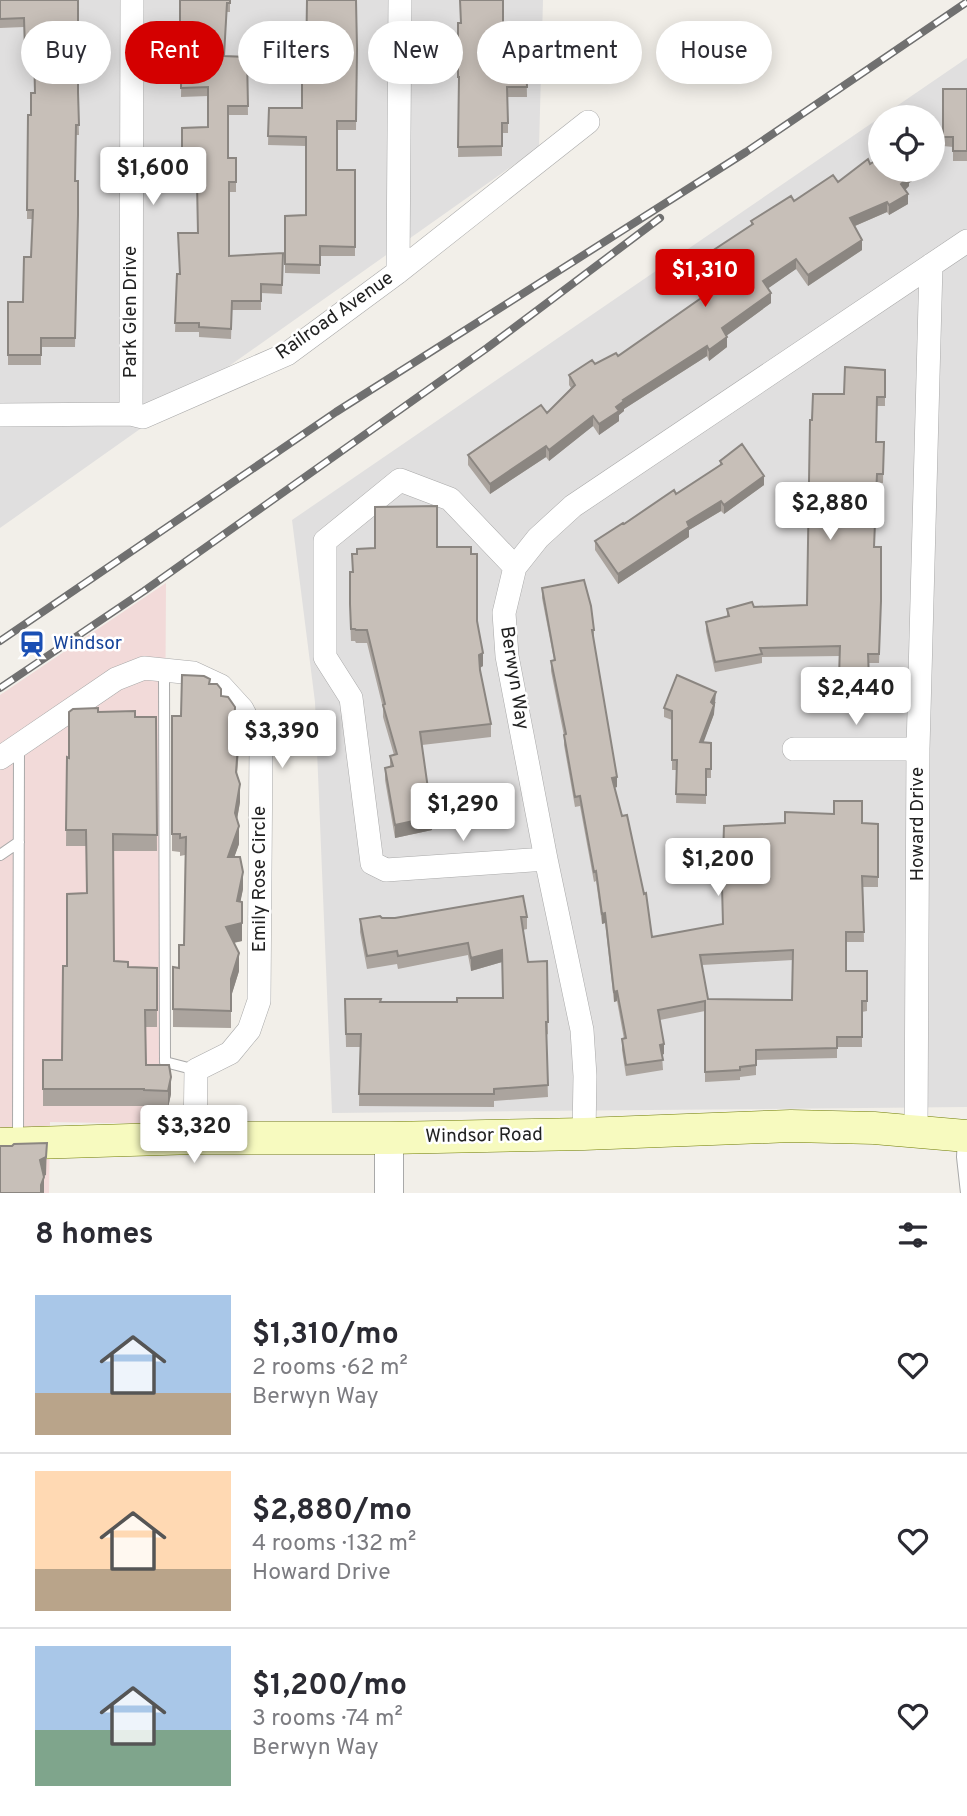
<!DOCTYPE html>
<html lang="en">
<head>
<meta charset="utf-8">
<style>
	body { margin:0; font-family:Overpass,sans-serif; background:#f2f2f3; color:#2b2b33; height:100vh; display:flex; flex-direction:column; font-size:26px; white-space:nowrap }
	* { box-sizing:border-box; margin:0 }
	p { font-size:23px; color:#7c7c81 }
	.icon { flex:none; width:38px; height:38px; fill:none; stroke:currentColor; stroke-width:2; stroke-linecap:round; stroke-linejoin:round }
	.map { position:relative; height:1193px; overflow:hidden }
	.details { display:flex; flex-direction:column; background:#fff; flex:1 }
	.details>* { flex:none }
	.hud { position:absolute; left:21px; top:21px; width:926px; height:63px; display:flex; gap:14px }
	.controls { position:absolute; left:868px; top:105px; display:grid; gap:14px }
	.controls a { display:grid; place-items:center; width:77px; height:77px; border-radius:50%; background:#fff; box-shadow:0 4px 18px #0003; font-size:35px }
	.price { position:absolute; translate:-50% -60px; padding:0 16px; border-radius:7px; background:#fff; color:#222; font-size:23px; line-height:46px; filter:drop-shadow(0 2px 4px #0008) }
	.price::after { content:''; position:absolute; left:50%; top:42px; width:21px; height:16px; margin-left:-10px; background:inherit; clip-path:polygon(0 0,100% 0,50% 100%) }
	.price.active { background:#d40000; color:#fff }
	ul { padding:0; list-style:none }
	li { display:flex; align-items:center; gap:21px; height:175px; padding:0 35px }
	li+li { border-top:2px solid #e1e1e2 }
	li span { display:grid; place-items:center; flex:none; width:196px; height:140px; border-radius:0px; color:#555 }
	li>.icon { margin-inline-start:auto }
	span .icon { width:84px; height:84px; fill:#fffc; stroke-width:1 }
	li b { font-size:30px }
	h2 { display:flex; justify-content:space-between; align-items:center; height:84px; padding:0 35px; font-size:30px }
	.pill { padding:0 24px; border-radius:32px; background:#fff; box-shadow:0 4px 18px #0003; font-size:24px; line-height:63px }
	.pill.active { background:#d40000; color:#fff }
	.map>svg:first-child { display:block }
</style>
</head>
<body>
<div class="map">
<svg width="967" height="1193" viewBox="0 0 967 1193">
	<rect width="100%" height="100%" fill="#f2efe9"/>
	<path fill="#e0dfdf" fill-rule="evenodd" d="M0,0H543L539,147L0,528Z
		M967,58V1107L332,1113L315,702L292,520ZM880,117H933V170H880Z"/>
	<path fill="#f2dad9" d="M166,583L163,1124L50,1122L49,1193H0V695Z"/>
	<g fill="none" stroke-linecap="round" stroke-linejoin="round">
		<g stroke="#a9a9a9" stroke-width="12">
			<path id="service" d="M164,670L165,1062L196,1070
				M0,855L19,842
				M963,1138L962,1157L966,1193
				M18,1141L19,748"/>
		</g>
		<g stroke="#a9a9a9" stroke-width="24">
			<path id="minor" d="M398,272L400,0
				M131,414L132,0
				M0,415L131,414L143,417L287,354L398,272L588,122
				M515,567L450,499L400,480L325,541V657L351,698L372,863L386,870L546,859
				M794,749H918
				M0,758L116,679L144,668L193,673L221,686L242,709L261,746L259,1001L249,1030L230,1053L196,1070L195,1138
				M916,1132L918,749L931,265
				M584,1134L585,1076L582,1030L546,859L507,656L504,613L515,567L538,538L573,506L967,241"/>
		</g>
		<g stroke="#a9a9a9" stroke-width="30">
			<path id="tertiary" d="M389,1138V1193"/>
		</g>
		<g stroke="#707d05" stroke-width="33">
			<path id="secondary" d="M0,1144L195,1138H389L584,1134L791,1126L874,1128L967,1136"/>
		</g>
		<use href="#service" stroke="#fff" stroke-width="10"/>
		<use href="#minor" stroke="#fff" stroke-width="23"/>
		<use href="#tertiary" stroke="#fff" stroke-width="28"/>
		<use href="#secondary" stroke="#f7fabf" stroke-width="32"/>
		<g stroke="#707070" stroke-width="8">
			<path id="rail" d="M0,641L336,412L746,152L967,2
				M0,688L144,591L487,348L660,218"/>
		</g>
		<use href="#rail" stroke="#fff" stroke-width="5" stroke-dasharray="16" stroke-linecap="butt"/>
	</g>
	<path fill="#aba49e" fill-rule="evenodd" d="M0,0H78V94L79,135H76L75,181L78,224L75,347H41V365H8V302H23L31,257L33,219H27V210L31,115L34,93V59L25,60L24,27L0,28Z
		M179,0H230V12H227L224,56L247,57L248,115H228V158H236V192H229V256L283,253L282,294L261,293V310H232L231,339L199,337V332H175L177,274H179L198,233L197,192L179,193V150H182L208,127V96L181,97L182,33H180Z
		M458,23L503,24L511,46L526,47L527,97H508V133H502V156L458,157L459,87H458Z
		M357,58L356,130H337V170H355V256H320V274L285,273V216L306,215V146L268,145L269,108H302L306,66Z
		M943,89H967V161H953V147L943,146Z
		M870,164L918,170V177L909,183V186L905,190L908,204L889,215L887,212L855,226L862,250L808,286L796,269L768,288L771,303L726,336L727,347L709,361L707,356L624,409V411L619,415V421L599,435L593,426L549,461L546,457L490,494L468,465V455L547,413L571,388L569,385V375L618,356L722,283L709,263V253L751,225V221L794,201L838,182Z
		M885,370V406H877V442H884L883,483H877L874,547L881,611L879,663H868L869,687H839L840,656L762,657V663L715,672L706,631V622L727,617V609L807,605L812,420L844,394Z
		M720,461L764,485L724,514L721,511L689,530V537L618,584L595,550V541L676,494L720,465Z
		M437,547L477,621L483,666L480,668L491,724V737L422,745L432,830L395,838L385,780V768L390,766V756L394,755L383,717V708L367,643H356L355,641H351L350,616V572H353L352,554Z
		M542,588L594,630V640H593L617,787L614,788L652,937L722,924L862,823L878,824V887H863L864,942H846V971H867V1011L862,1012V1047H837V1058L756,1060V1075L740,1077V1080L705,1082V1011L660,1020L664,1054L662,1055L663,1070L626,1076L622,1050V1039H624L617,1001L614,1002L605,923L602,924L596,881L594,882L580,806L575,807L564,745V736L551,671V661L554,660L542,598ZM793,960L792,1000L708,999L702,965Z
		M210,684L221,697L235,732L239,749L237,775L240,802L237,820L239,844L234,857L243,889L240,902L242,941L234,943L239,971L231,996V1028L173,1027V967L179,968L184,945L185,855L180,856V852L172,851V716H181Z
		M716,702L714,706V714L703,742L711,743V778H706V804L676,803L677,770H672V720L664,717V708Z
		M98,712L135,717H156L157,851H113L114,961L128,967L157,968V1027H145L146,1065L171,1094L168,1108L144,1107V1106H43V1060H62L67,966L87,893L86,846H66L67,757L69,758Z
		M527,917V929L523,930L528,962L547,961L548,1034L546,1035L548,1097L494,1101V1107L359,1106L360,1047H346L345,999L381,1002H457L503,998L502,962L471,971L468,955L398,969L397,964L367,969L360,932V919L382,918Z"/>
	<path fill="#8b8681" d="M913,170H918V177L909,183V186L901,194V184L907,174Z
		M908,194V204L889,215V205Z
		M887,202V212L850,228V218Z
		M862,240V250L808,286V275Z
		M796,259V269L763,292V281Z
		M771,293V303L722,339V328Z
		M727,337V347L709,361V350Z
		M707,346V356L624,409V411L619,415V421L599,435V424L623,400Z
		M593,416V426L549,461V450Z
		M546,446V457L490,494V484Z
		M764,476V485L724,514V505Z
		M721,501V511L689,530V537L618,584V574L687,522Z
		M483,653V666L479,668V655Z
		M716,692L714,714L700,752V742L711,702Z
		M617,777V787L612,788V778Z
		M240,784V802L235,830V813Z
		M432,817V830L395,838V825Z
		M239,826V844L228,875V857Z
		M243,872V889L237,919V901Z
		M605,913V923L602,924V914Z
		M242,923V941L226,944V927Z
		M502,950V962L471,971V958Z
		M239,953V971L231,997V979Z
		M617,991V1001L614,1002V992Z
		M664,1044V1054L660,1055V1045Z
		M171,1077V1094L168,1108V1091Z
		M47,1143L46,1175L40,1178V1160Z
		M44,1177V1193H41V1185Z"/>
	<path fill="#c7bfb8" stroke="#8b8681" stroke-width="2" fill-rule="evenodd" d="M0,0H78V92L79,125H76L75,181H78V215L75,338H41V355H8V302H23L24,257H31L33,210H27L28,115H31V93H35L34,50L25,51L24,18L0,19Z
		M180,0H230V3H227L224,56L247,57L248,106H228V158H236V182H229V256L283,253L282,285L261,284V301H232L231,329L199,327V323H175L177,274H180L178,233H198L197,183H179V150H182V128L208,127V87L181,88L182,24H180Z
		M307,0H356L357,49L356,121H337V170H355V247L320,246V265L285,264V216L306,215V137L268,136L269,108H302V66H306Z
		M460,0H503V24H511V46L526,47L527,87H507L508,123H502V146L458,147L459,77H458V23H461Z
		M943,89H967V151H953V137H943Z
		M880,158V170H913L907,174L909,176L901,184L908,194L889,205L887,202L850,218L862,240L808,275L796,259L763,281L771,293L722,328L727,337L709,350L707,346L623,400L624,401L616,407L619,411L599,424L593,416L549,450L546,446L490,484L468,455L541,405L547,413L575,385L569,375L592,360L595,364L616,353L618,356L727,280L709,253L753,224L751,221L791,196L794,201L833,175L838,182L868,159L870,164Z
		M845,367L885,370V397H877L876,442H884L883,474H877L874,547H881V601L879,654H868L869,678L839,677L840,646L760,648L762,654L715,662L706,622L729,616L727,609L752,602L754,607L807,605L810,420H812L813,394H844Z
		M742,444L764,476L724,505L721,501L687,522L689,527L618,574L595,541L623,523L624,524L674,490L676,494L722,464L720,461Z
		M437,506V547H471V554H477V621L483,653L479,655L480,670L491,724L420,732L432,817L395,825L385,768L393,766L390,756L397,754L383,705L385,704L367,630H356L355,629H351L350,604V572H353L352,554H357V549L375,548V507Z
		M584,580L591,606L594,630H592L617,777L612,778L622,816L627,815L644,894L646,893L652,937L723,924L722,886L724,826L785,823V812L834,814V801H862V823L878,824V877L862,876L864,932H846V971H867V1001H862V1037H837V1048L756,1050V1065L740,1067V1070L705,1072V1001L658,1010L664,1044L660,1045L663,1060L626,1065L622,1039L626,1038L617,991L614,992L605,913L602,914L596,871L594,872L580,796L575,797L564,735L566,734L551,661L555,660L542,588ZM793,950L792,1000L708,999L700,955Z
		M182,675L204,676L210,679L209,684H217L221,689V696L228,697L235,707L234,732H239L236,772L240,784L235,813L239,826L228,857H240L243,872L237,901L242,902V923L226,927L239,953L231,979V1011L173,1009V967L179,968V945H184L186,837L180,838V834H172V716H181Z
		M677,675L716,692L711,702L714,705L700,742L711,743V769H706V795L676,794L677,760H672V711L664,708Z
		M98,708V712L135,711V717H156L157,835L113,834L114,961L128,962V967L157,968V1010H145L146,1065H169L171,1077L168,1091L144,1090V1089H43V1060H62L63,966H67V894L87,893L86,830H66L67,757L69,758V712L73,709Z
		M523,896L527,917H521L528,962L547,961L548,1022H546L548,1085L494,1089V1094H359L361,1034H346L345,999H381L380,1002H457V998H503L502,950L471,958L468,943L398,956L397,951L367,956L360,919L380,916L382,918H395Z
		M47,1143L46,1157L40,1160L44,1177L41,1185V1193H0V1146H12L14,1144Z"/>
	<defs>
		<g id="station-bare" transform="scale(2.1)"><path d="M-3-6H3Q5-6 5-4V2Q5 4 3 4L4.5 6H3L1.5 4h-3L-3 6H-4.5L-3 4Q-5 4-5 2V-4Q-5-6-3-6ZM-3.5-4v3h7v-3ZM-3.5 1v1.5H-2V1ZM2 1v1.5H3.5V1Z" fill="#1a4fb4" stroke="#fff" stroke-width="2.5" paint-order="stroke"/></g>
	</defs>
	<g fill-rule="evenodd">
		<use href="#station-bare" x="32" y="644"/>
	</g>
	<g text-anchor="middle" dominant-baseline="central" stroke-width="5" stroke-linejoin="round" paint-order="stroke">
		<g font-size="19" fill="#222" stroke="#fff">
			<text transform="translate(131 312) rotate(-90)">Park Glen Drive</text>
			<text transform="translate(335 316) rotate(-35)">Railroad Avenue</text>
			<text transform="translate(514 678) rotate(81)">Berwyn Way</text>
			<text transform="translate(918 824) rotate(-90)">Howard Drive</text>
			<text transform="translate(260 879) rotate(-90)">Emily Rose Circle</text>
			<text transform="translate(484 1136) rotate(-1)">Windsor Road</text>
		</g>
		<g font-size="19" fill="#164399" stroke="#fff" text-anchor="start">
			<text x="53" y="644">Windsor</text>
		</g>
	</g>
</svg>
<div class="controls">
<a><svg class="icon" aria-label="locate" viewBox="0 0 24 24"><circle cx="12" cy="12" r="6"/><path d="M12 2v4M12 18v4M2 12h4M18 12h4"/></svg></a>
</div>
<b class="price" style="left:153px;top:207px">$1,600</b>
<b class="price active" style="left:705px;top:309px">$1,310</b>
<b class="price" style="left:830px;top:542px">$2,880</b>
<b class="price" style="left:856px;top:727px">$2,440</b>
<b class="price" style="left:282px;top:770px">$3,390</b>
<b class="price" style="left:463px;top:843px">$1,290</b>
<b class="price" style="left:718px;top:898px">$1,200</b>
<b class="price" style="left:194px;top:1165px">$3,320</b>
<div class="hud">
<a class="pill">Buy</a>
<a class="pill active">Rent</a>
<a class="pill">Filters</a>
<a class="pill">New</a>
<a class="pill">Apartment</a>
<a class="pill">House</a>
</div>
</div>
<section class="details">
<h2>8 homes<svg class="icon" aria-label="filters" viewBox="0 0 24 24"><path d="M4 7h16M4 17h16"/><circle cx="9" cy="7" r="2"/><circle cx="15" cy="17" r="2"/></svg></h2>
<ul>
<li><span style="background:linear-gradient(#a9c7e8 70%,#b9a48a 0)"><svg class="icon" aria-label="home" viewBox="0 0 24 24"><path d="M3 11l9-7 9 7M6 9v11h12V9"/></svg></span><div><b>$1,310/mo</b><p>2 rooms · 62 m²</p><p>Berwyn Way</p></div><svg class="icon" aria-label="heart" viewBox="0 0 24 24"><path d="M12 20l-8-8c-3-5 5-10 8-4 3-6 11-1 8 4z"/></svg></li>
<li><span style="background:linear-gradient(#ffd9b3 70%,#b9a48a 0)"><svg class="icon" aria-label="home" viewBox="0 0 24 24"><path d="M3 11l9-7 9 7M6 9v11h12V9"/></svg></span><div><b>$2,880/mo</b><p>4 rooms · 132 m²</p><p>Howard Drive</p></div><svg class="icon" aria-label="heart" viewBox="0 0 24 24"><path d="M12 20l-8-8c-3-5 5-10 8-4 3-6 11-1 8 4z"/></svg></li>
<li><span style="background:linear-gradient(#a9c7e8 60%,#7fa58c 0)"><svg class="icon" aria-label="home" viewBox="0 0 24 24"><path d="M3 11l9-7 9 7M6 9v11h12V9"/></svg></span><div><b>$1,200/mo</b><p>3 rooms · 74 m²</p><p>Berwyn Way</p></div><svg class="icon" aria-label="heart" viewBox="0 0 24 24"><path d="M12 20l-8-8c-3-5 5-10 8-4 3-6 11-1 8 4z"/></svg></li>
</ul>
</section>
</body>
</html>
